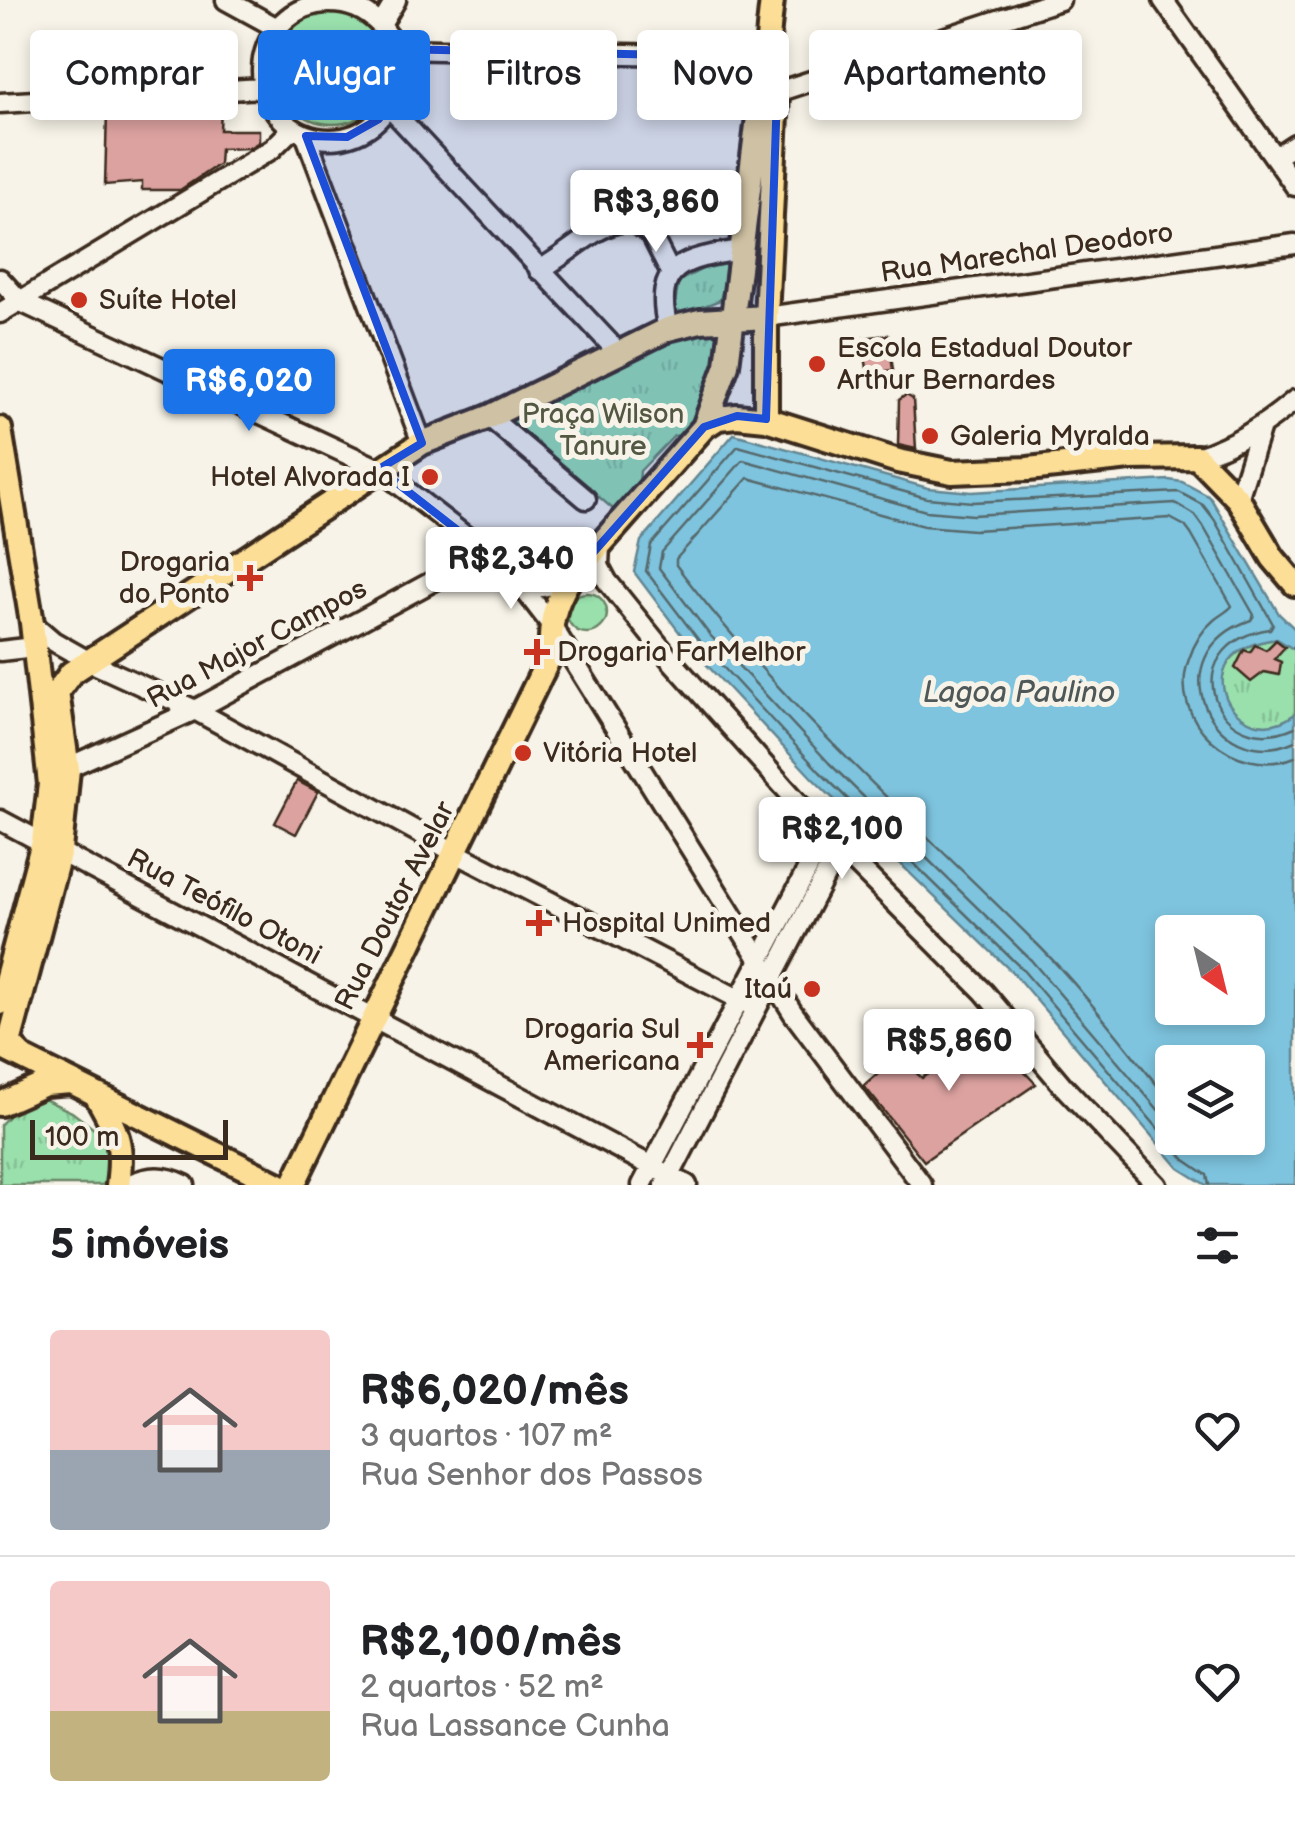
<!DOCTYPE html>
<html lang="pt">
<head>
<meta charset="utf-8">
<style>
	body { margin:0; font-family:"Balsamiq Sans",sans-serif; background:#f6f6f6; color:#202124; height:100vh; display:flex; flex-direction:column; font-size:38px; white-space:nowrap }
	* { box-sizing:border-box; margin:0 }
	p { font-size:32px; color:#757577 }
	.icon { flex:none; width:55px; height:55px; fill:none; stroke:currentColor; stroke-width:2; stroke-linecap:round; stroke-linejoin:round }
	.map { position:relative; height:1185px; overflow:hidden }
	.side { display:flex; flex-direction:column; background:#fff; flex:1 }
	.side>* { flex:none }
	.top-card { position:absolute; left:30px; top:30px; width:1235px; height:90px; display:flex; gap:20px }
	.needle { width:65px; rotate:145deg }
	.tools { position:absolute; left:1155px; top:915px; display:grid; gap:20px }
	.tools a { display:grid; place-items:center; width:110px; height:110px; border-radius:10px; background:#fff; box-shadow:0 5px 15px #0003; font-size:50px }
	.scale { position:absolute; left:30px; bottom:25px; width:198px; box-sizing:border-box; padding-left:10px; border:5px solid #3b2a1e; border-top:0; font-size:28px; line-height:35px; white-space:nowrap; color:#3b2a1e; -webkit-text-stroke:8px #f7f3e8; paint-order:stroke }
	.price { position:absolute; translate:-50% -85px; padding:0 22px; border-radius:10px; background:#fff; color:#222; font-size:32px; line-height:65px; filter:drop-shadow(0 2px 5px #0008) }
	.price::after { content:''; position:absolute; left:50%; top:60px; width:30px; height:22px; margin-left:-15px; background:inherit; clip-path:polygon(0 0,100% 0,50% 100%) }
	.price.current { background:#1a73e8; color:#fff }
	ul { padding:0; list-style:none }
	li { display:flex; align-items:center; gap:30px; height:250px; padding:0 50px }
	li+li { border-top:2px solid #e0e0e0 }
	li span { display:grid; place-items:center; flex:none; width:280px; height:200px; border-radius:10px; color:#555 }
	li>.icon { margin-inline-start:auto }
	span .icon { width:120px; height:120px; fill:#fffc; stroke-width:1 }
	li b { font-size:42px }
	h2 { display:flex; justify-content:space-between; align-items:center; height:120px; padding:0 50px; font-size:42px }
	.tag { padding:0 35px; border-radius:10px; background:#fff; box-shadow:0 5px 15px #0003; font-size:35px; line-height:90px }
	.tag.current { background:#1a73e8; color:#fff }
	.map>svg:first-child { display:block }
</style>
</head>
<body>
<div class="map">
<svg width="1295" height="1185" viewBox="0 0 1295 1185">
	<defs>
		<pattern id="park-tufts" width="24" height="20" patternUnits="userSpaceOnUse" patternTransform="scale(2.5)"><rect width="24" height="20" fill="#99e0ad"/><path d="M3 7l-1-3M5 7V3M7 7l1-3M15 17l-1-3M17 17v-4M19 17l1-3" fill="none" stroke="#85c094"/></pattern>
	</defs>
	<rect width="100%" height="100%" fill="#f7f3e8"/>
	<filter id="ink" filterUnits="userSpaceOnUse"><feTurbulence type="fractalNoise" baseFrequency=".01" numOctaves="2"/><feDisplacementMap in="SourceGraphic" scale="20" xChannelSelector="R" yChannelSelector="G"/><feConvolveMatrix kernelMatrix="1 2 1 2 8 2 1 2 1" color-interpolation-filters="sRGB"/></filter>
	<g filter="url(#ink)">
		<path fill="url(#park-tufts)" stroke="#6a8566" stroke-width="2.5" d="M277 68a56 56 0 1 1 112 0a56 56 0 1 1-112 0Z
			M730,263L720,300L672,319L679,281L703,269Z
			M725,327C721,371 711,397 687,434L674,436L640,471L639,483L614,510L506,416C577,382 647,341 725,327Z
			M567 613a20 20 0 1 1 40 0a20 20 0 1 1-40 0Z
			M1277,639L1295,650V714C1236,759 1176,651 1277,639Z
			M44,1099L72,1112L107,1139L114,1165L104,1185H0V1125L20,1104Z"/>
		<path fill="#7ec4df" stroke="#638692" stroke-width="2.5" fill-rule="evenodd" d="M734,434L928,488L972,492L1169,480L1182,482L1210,497L1279,614L1295,629V650L1277,639C1176,650 1236,759 1295,714V1185H1206L1179,1168L1015,975L813,779L692,649L634,572L641,541ZM1172,932H1248V1008H1172ZM1172,1062H1248V1138H1172Z"/>
		<g fill="none" stroke-linecap="round" stroke-linejoin="round">
			<path stroke="#56686b" stroke-width="2.5" d="M1172,1103C1128,1051 1087,994 1039,946C915,822 782,706 676,565V559L748,478L924,526L974,530L1170,518L1185,526L1191,534L1232,606C1227,612 1221,614 1214,620C1202,630 1194,644 1189,659C1166,721 1236,781 1295,757
				M1172,1126L1031,960L829,763L709,634L659,568L662,552L743,460L926,511L973,515L1175,503L1195,515L1203,526L1254,615L1251,620C1154,653 1212,778 1295,741
				M1209,1185L1207,1175L1185,1160L1022,969L820,772L700,642L646,571L651,545L738,446L927,498L973,502L1179,492L1203,505L1214,519L1273,624L1270,629C1171,644 1214,764 1295,727"/>
		</g>
		<path fill="#dca2a0" stroke="#3b2a1e" stroke-width="2.5" d="M221,108L220,130H259V142L249,148L220,149L219,164L180,190H142V182L105,185L107,111Z
			M888,335L893,370L868,374L862,338Z
			M906,395L913,399L916,449L898,445L899,400Z
			M1276,640L1285,647L1274,659L1281,662L1279,675L1264,672L1251,682L1235,668L1244,650L1250,652L1255,645L1266,650Z
			M297,781L318,792L296,834L275,823Z
			M987,1033L1036,1084L924,1161L864,1086L894,1060H902L922,1078Z"/>
		<g fill="none" stroke-linecap="round" stroke-linejoin="round">
			<g stroke="#3b2a1e" stroke-width="25">
				<path id="minor" d="M226,0L277,28
					M1163,0L1295,186
					M262 71a68 68 0 1 1 136 0a68 68 0 1 1-136 0Z
					M381,25L396,0
					M395,49L767,57
					M765,96L1060,0
					M0,103L263,88
					M389,107L617,351
					M306,136L422,443
					M1275,157L1295,144
					M539,270C570,254 595,223 631,220L651,234L671,274
					M0,279L21,302L379,469L528,585L542,587L569,580
					M0,313L272,149L292,129
					M766,317L1295,244
					M668,329C652,264 684,259 740,250
					M489,417L586,499
					M1197,457C1236,444 1264,426 1295,400
					M1238,499L1260,430
					M600,545L599,566L607,581L669,658L826,834L984,992L1063,1086L1157,1185
					M512,574L550,623L793,1013L922,1185
					M32,623L53,641L90,662L195,710L456,853L756,1008
					M0,651L35,647
					M60,771L195,710L487,552
					M0,820L687,1185
					M128,1185C149,1175 165,1175 185,1185
					M642,1185L826,834
					M665,1185L840,847"/>
			</g>
			<g stroke="#3b2a1e" stroke-width="30">
				<path id="major" d="M766,419V317L777,94C762,66 769,30 772,0
					M704,427L727,365L759,109L771,84
					M0,429L32,623L50,784L43,842L0,1003
					M9,1051L279,1185
					M20,1054L9,1043L60,850L68,769L57,692L71,673L422,443L489,417L668,329L700,321L766,317
					M96,1095C117,1132 124,1142 118,1185
					M0,1104L45,1084L71,1082
					M293,1185L551,654C550,624 553,606 569,580L704,427L718,418L737,416L766,419L898,461L952,472L1028,469L1130,458L1197,457L1238,499L1273,558L1295,584"/>
			</g>
			<path stroke="#3b2a1e" stroke-width="2.5" stroke-dasharray="10 8" stroke-linecap="butt" d="M1293,648L1295,646"/>
			<use href="#minor" stroke="#f7f3e8" stroke-width="18"/>
			<use href="#major" stroke="#fcde96" stroke-width="22"/>
		</g>
	</g>
	<path fill="#1d4ed8" fill-opacity="0.2" stroke="#1d4ed8" stroke-width="8" stroke-linejoin="round" d="M395,49L767,57L777,94L766,419L737,416L704,427L569,580L528,585L379,469L422,443L306,136L347,137L379,119L394,95Z"/>
	<g fill="#c8321e" stroke="#f7f3e8" stroke-width="4">
		<circle cx="79" cy="300" r="10"/>
		<circle cx="817" cy="364" r="10"/>
		<circle cx="930" cy="436" r="10"/>
		<circle cx="430" cy="477" r="10"/>
		<path d="M245 563h10v10h10v10h-10v10h-10v-10h-10v-10h10z"/>
		<path d="M532 637h10v10h10v10h-10v10h-10v-10h-10v-10h10z"/>
		<circle cx="523" cy="753" r="10"/>
		<path d="M534 908h10v10h10v10h-10v10h-10v-10h-10v-10h10z"/>
		<circle cx="812" cy="989" r="10"/>
		<path d="M695 1030h10v10h10v10h-10v10h-10v-10h-10v-10h10z"/>
	</g>
	<g text-anchor="middle" dominant-baseline="central" stroke-width="10" stroke-linejoin="round" paint-order="stroke">
		<g font-size="28" fill="#3b2a1e" stroke="#f7f3e8">
			<text transform="translate(1027 253) rotate(-8)">Rua Marechal Deodoro</text>
			<text transform="translate(257 644) rotate(-28)">Rua Major Campos</text>
			<text transform="translate(395 906) rotate(-63)">Rua Doutor Avelar</text>
			<text transform="translate(224 907) rotate(28)">Rua Teófilo Otoni</text>
		</g>
		<g font-size="28" fill="#3b2a1e" stroke="#f7f3e8" text-anchor="start">
			<text x="99" y="300">Suíte Hotel</text>
			<text x="837" y="348">Escola Estadual Doutor<tspan x="837" dy="32">Arthur Bernardes</tspan></text>
			<text x="950" y="436">Galeria Myralda</text>
			<text x="410" y="477" text-anchor="end">Hotel Alvorada I</text>
			<text x="230" y="562" text-anchor="end">Drogaria<tspan x="230" dy="32">do Ponto</tspan></text>
			<text x="557" y="652">Drogaria FarMelhor</text>
			<text x="543" y="753">Vitória Hotel</text>
			<text x="562" y="923">Hospital Unimed</text>
			<text x="792" y="989" text-anchor="end">Itaú</text>
			<text x="680" y="1029" text-anchor="end">Drogaria Sul<tspan x="680" dy="32">Americana</tspan></text>
		</g>
		<g font-size="28" fill="#525842" stroke="#f7f3e8">
			<text x="603" y="414">Praça Wilson<tspan x="603" dy="32">Tanure</tspan></text>
		</g>
		<g font-size="30" font-style="italic" fill="#4f5858" stroke="#f7f3e8">
			<text x="1019" y="693">Lagoa Paulino</text>
		</g>
	</g>
</svg>
<div class="tools">
<a><svg class="needle" viewBox="-14 -14 28 28"><path d="M0-13l5 13h-10z" fill="#e53935"/><path d="M0 13l5-13h-10z" fill="#757577"/></svg></a>
<a><svg class="icon" aria-label="layers" viewBox="0 0 24 24"><path d="M12 4l9 5-9 5-9-5zM3 14l9 5 9-5"/></svg></a>
</div>
<div class="scale">100 m</div>
<b class="price" style="left:656px;top:255px">R$3,860</b>
<b class="price current" style="left:249px;top:434px">R$6,020</b>
<b class="price" style="left:511px;top:612px">R$2,340</b>
<b class="price" style="left:842px;top:882px">R$2,100</b>
<b class="price" style="left:949px;top:1094px">R$5,860</b>
<div class="top-card">
<a class="tag">Comprar</a>
<a class="tag current">Alugar</a>
<a class="tag">Filtros</a>
<a class="tag">Novo</a>
<a class="tag">Apartamento</a>
</div>
</div>
<section class="side">
<h2>5 imóveis<svg class="icon" aria-label="filters" viewBox="0 0 24 24"><path d="M4 7h16M4 17h16"/><circle cx="9" cy="7" r="2"/><circle cx="15" cy="17" r="2"/></svg></h2>
<ul>
<li><span style="background:linear-gradient(#f6c9c9 60%,#9aa5b1 0)"><svg class="icon" aria-label="home" viewBox="0 0 24 24"><path d="M3 11l9-7 9 7M6 9v11h12V9"/></svg></span><div><b>R$6,020/mês</b><p>3 quartos · 107 m²</p><p>Rua Senhor dos Passos</p></div><svg class="icon" aria-label="heart" viewBox="0 0 24 24"><path d="M12 20l-8-8c-3-5 5-10 8-4 3-6 11-1 8 4z"/></svg></li>
<li><span style="background:linear-gradient(#f6c9c9 65%,#c2b280 0)"><svg class="icon" aria-label="home" viewBox="0 0 24 24"><path d="M3 11l9-7 9 7M6 9v11h12V9"/></svg></span><div><b>R$2,100/mês</b><p>2 quartos · 52 m²</p><p>Rua Lassance Cunha</p></div><svg class="icon" aria-label="heart" viewBox="0 0 24 24"><path d="M12 20l-8-8c-3-5 5-10 8-4 3-6 11-1 8 4z"/></svg></li>
</ul>
</section>
</body>
</html>
